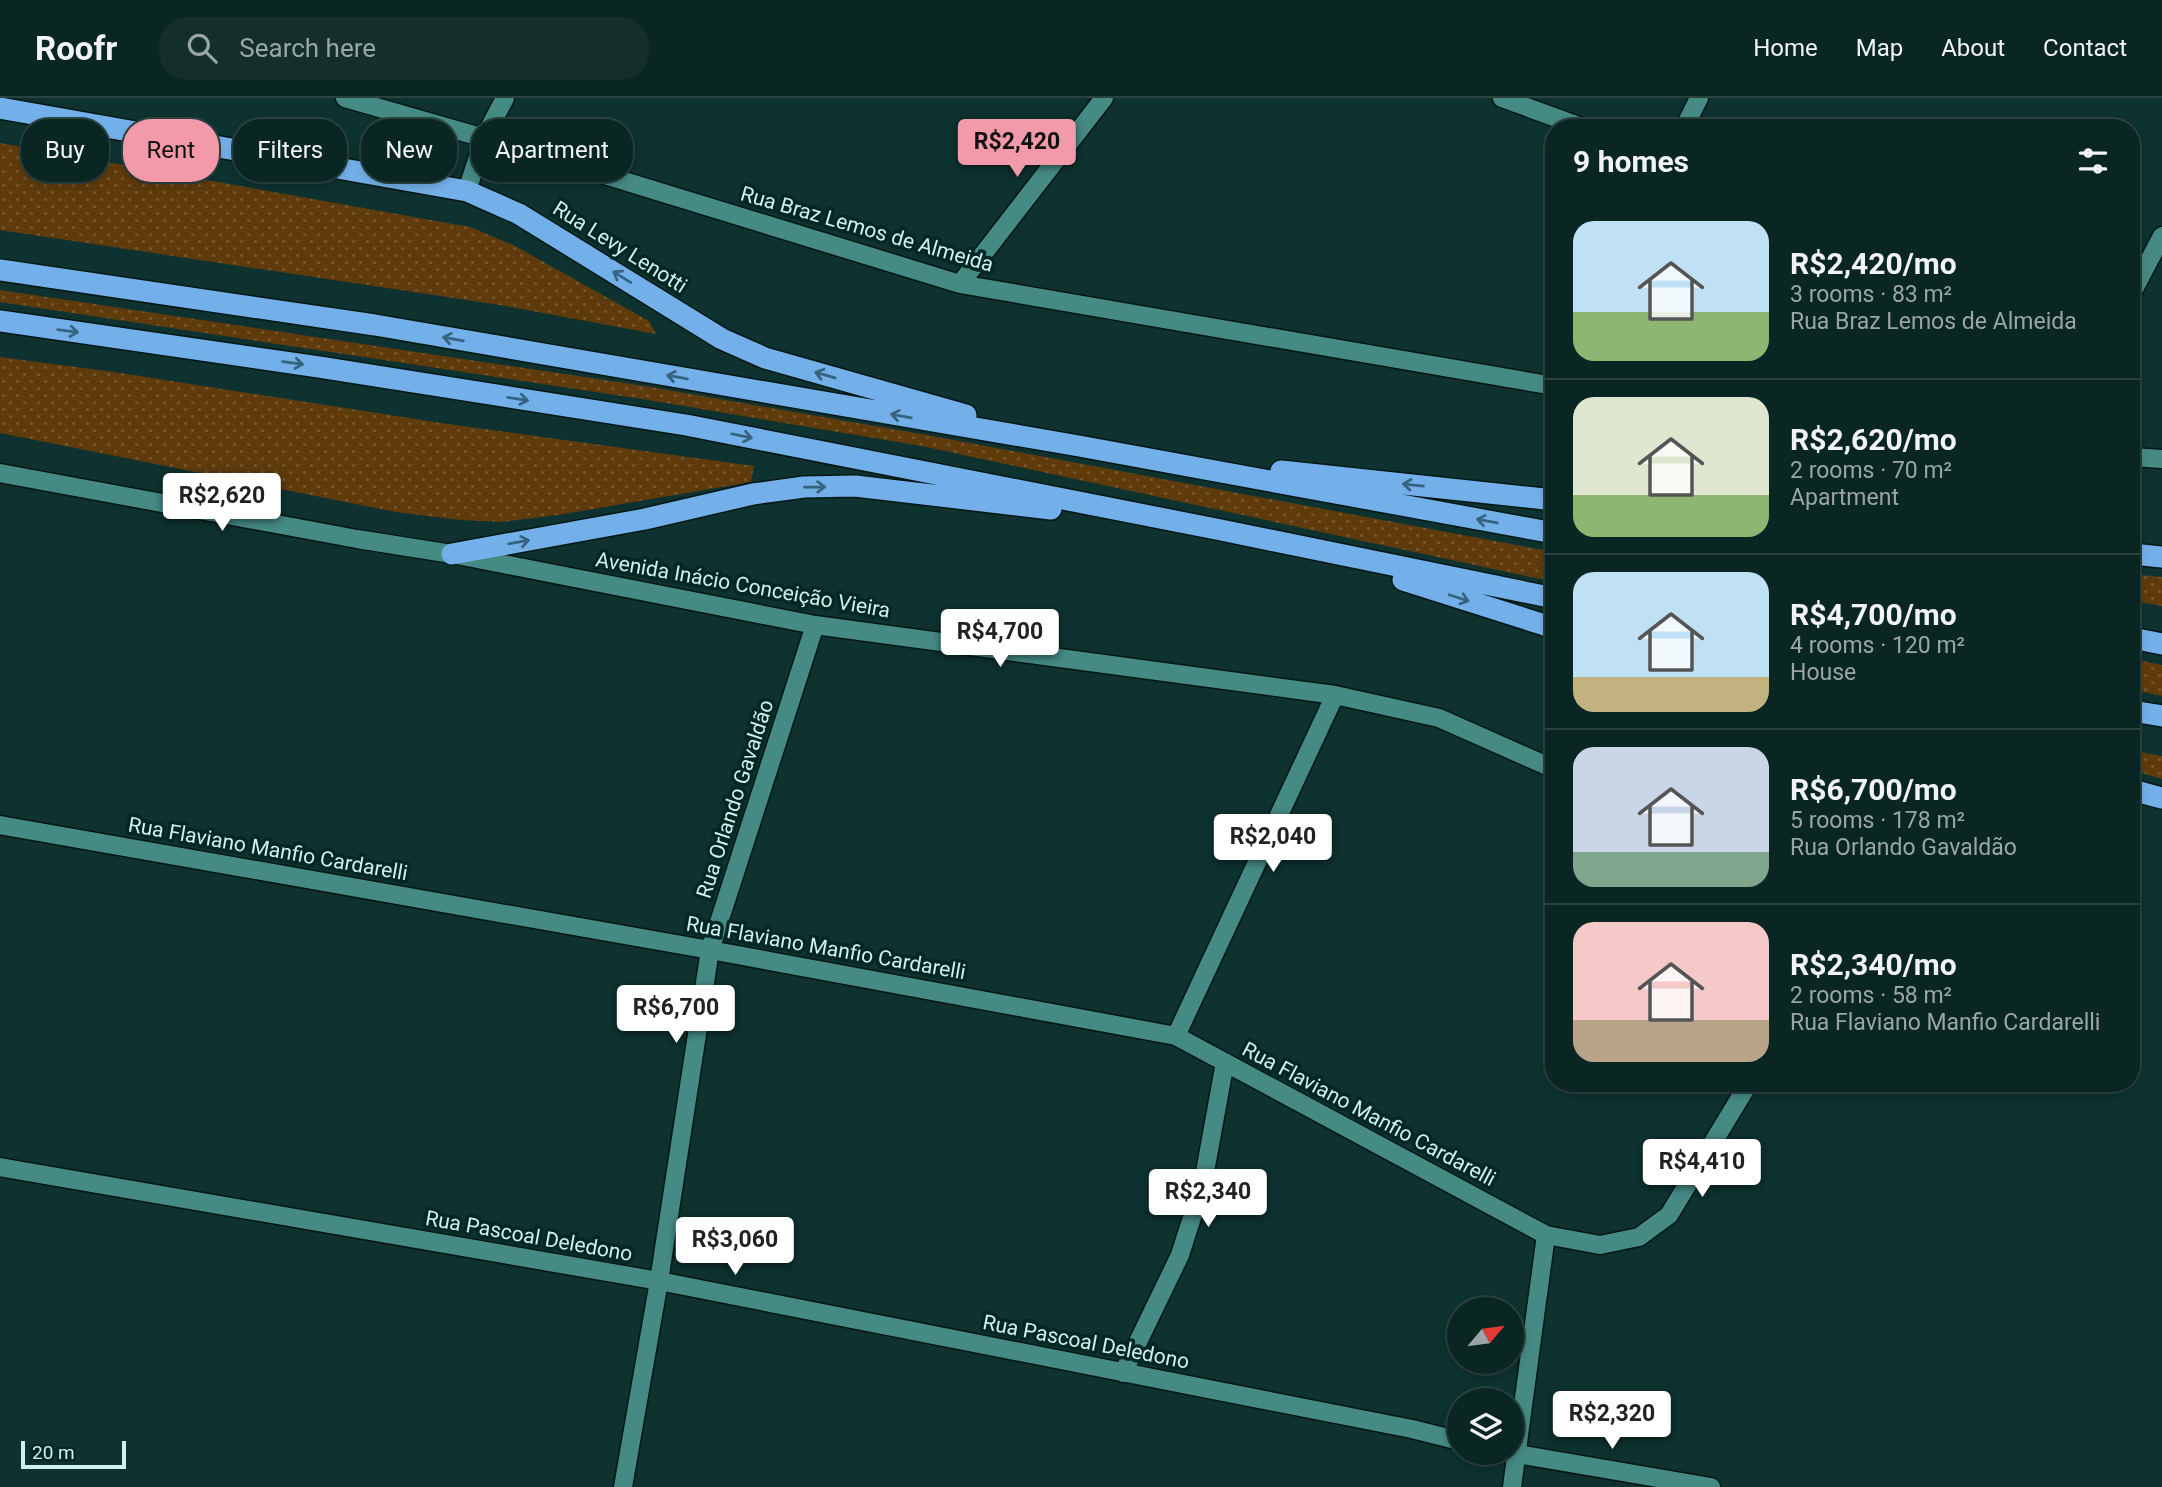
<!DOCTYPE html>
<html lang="en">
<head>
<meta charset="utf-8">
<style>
	body { margin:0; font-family:Roboto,sans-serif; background:#132e2b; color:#f1f3f6; height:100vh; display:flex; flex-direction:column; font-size:26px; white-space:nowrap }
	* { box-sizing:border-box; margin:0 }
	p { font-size:23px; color:#99a5a6 }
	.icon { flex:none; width:38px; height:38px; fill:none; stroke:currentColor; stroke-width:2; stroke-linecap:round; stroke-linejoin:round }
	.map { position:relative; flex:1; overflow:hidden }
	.details { position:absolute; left:1545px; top:21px; width:595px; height:973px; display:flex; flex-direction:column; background:#0a2623; border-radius:28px; box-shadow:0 4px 10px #0003,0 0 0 2px #2a4341 }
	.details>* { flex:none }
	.hud { position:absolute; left:21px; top:21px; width:665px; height:63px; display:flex; gap:14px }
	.needle { width:46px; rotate:61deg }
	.fabs { position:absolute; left:1447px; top:1199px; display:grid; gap:14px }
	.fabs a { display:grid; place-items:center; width:77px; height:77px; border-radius:50%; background:#0a2623; box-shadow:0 4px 10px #0003,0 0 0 2px #2a4341; font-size:35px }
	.scale { position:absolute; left:21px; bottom:18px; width:105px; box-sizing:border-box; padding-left:7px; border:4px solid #cff0ec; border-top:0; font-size:19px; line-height:24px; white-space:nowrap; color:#cff0ec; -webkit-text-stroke:5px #022826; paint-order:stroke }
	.price { position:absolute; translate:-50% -60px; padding:0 16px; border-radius:7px; background:#fff; color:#222; font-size:23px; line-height:46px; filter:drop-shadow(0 2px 4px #0008) }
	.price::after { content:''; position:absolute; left:50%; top:42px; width:21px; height:16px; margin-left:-10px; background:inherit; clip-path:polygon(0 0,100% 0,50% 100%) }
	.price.selected { background:#f39aaa; color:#111 }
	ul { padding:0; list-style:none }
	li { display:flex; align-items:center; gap:21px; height:175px; padding:0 28px }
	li+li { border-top:2px solid #2a4341 }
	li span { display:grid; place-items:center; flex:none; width:196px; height:140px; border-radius:21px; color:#555 }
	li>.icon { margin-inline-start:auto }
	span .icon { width:84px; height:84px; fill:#fffc; stroke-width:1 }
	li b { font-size:30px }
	h2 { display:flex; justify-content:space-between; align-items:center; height:84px; padding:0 28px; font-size:30px }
	.tag { padding:0 24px; border-radius:28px; background:#0a2623; box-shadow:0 4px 10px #0003,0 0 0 2px #2a4341; font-size:24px; line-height:63px }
	.tag.selected { background:#f39aaa; color:#111 }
	header { display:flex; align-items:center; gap:42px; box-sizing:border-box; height:98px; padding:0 35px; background:#0a2623; border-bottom:2px solid #2a4341 }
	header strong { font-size:33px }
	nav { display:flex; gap:38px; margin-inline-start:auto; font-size:24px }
	.search { width:490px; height:63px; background:#132e2b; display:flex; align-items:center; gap:18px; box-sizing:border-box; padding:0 24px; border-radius:28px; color:#99a5a6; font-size:26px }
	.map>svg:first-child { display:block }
</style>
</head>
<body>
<header>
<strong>Roofr</strong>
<div class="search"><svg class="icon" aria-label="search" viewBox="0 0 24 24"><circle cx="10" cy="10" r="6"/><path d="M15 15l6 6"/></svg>Search here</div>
<nav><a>Home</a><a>Map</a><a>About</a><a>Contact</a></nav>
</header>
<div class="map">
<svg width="2162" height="1389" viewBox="0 0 2162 1389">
	<defs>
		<pattern id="grass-dots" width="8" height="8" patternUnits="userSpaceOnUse" patternTransform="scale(1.75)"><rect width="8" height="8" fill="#5f3b0c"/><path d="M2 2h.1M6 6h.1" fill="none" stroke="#755830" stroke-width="1.8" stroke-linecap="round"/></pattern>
	</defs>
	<rect width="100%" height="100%" fill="#0d322f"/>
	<path fill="url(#grass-dots)" d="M0,45L470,129L515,148L649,223L656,236L500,207L0,132Z
		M0,192L645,288L927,337L1554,454V484L922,348L642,301L0,204Z
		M0,259L114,274L441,325L754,368L751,384L558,417L503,424L460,422L396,414L0,335Z
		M2132,476L2162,479V508L2132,503Z
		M2132,561L2162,567V598L2132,592Z
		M2132,653L2162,658V681L2132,672Z"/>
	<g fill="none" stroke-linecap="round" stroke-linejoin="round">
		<g stroke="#031816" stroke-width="21">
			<path id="street" d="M345,0L484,40L960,186L1554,288
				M1502,0L1584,30
				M1684,30L1699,0
				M467,93L484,40L505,0
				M960,186L1104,0
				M2132,195L2162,138
				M2132,359L2162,361
				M0,375L357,441L452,456L815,527L1335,597L1439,620L1554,671
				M0,727L710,852L1176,938L1546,1137L1600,1147L1639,1139L1669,1117L1749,985
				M1176,938L1335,597
				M0,1069L659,1183L1412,1331L1460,1343
				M1123,1275L1180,1157L1203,1085L1225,964
				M1505,1354L1711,1389
				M623,1389L659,1183L710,852L815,527
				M1512,1389L1546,1137"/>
		</g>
		<g stroke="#031816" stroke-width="24">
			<path id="highway" d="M0,10L467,93L519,116L722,241L765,260L966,317
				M0,172L375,227L1079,348L1554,435
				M0,223L319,269L686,327L1221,432L1554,500
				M1281,373L1554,402
				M452,456L645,421L753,396L804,389L855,388L1051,411
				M2132,456L2162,459
				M1403,482L1554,530
				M2132,540L2162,546
				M2132,613L2162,618
				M2132,692L2162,700"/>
		</g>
		<use href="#street" stroke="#468a84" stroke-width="18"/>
		<use href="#highway" stroke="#73b0e9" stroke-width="21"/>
	</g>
	<defs><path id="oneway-shaft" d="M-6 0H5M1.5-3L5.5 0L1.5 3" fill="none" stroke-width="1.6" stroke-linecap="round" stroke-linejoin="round" transform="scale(1.75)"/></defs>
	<g stroke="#35657e">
		<use href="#oneway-shaft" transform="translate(622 179) rotate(-148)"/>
		<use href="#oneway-shaft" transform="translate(68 233) rotate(8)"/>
		<use href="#oneway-shaft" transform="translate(453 241) rotate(-170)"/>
		<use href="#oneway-shaft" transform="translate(293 265) rotate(8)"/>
		<use href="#oneway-shaft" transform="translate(825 277) rotate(-164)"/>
		<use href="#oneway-shaft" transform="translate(677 279) rotate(-170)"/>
		<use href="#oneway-shaft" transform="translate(518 301) rotate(9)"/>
		<use href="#oneway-shaft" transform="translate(901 318) rotate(-170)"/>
		<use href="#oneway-shaft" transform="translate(742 338) rotate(11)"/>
		<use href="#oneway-shaft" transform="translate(1413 387) rotate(-174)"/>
		<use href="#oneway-shaft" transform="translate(815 389) rotate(-1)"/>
		<use href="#oneway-shaft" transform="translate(1487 423) rotate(-170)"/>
		<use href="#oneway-shaft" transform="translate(519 444) rotate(-10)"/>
		<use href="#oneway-shaft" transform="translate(1459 500) rotate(18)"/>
	</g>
	<g text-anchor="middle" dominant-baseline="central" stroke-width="7" stroke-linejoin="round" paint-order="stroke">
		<g font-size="21" fill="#cff0ec" stroke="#022826">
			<text transform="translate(867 131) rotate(16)">Rua Braz Lemos de Almeida</text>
			<text transform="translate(620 149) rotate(32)">Rua Levy Lenotti</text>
			<text transform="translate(743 487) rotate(10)">Avenida Inácio Conceição Vieira</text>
			<text transform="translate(735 701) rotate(-72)">Rua Orlando Gavaldão</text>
			<text transform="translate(268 751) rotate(10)">Rua Flaviano Manfio Cardarelli</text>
			<text transform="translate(826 850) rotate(10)">Rua Flaviano Manfio Cardarelli</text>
			<text transform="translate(1369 1016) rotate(28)">Rua Flaviano Manfio Cardarelli</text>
			<text transform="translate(529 1138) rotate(10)">Rua Pascoal Deledono</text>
			<text transform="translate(1086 1244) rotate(11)">Rua Pascoal Deledono</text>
		</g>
	</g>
</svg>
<div class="fabs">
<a><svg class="needle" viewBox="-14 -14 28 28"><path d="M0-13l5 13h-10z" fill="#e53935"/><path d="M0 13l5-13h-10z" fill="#99a5a6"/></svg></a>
<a><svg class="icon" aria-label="layers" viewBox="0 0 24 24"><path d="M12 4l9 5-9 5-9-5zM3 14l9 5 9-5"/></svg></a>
</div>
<div class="scale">20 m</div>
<b class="price selected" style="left:1017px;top:81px">R$2,420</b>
<b class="price" style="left:222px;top:435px">R$2,620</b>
<b class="price" style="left:1000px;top:571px">R$4,700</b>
<b class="price" style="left:1273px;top:776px">R$2,040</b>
<b class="price" style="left:676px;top:947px">R$6,700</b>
<b class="price" style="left:1702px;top:1101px">R$4,410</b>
<b class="price" style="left:1208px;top:1131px">R$2,340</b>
<b class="price" style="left:735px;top:1179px">R$3,060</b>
<b class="price" style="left:1612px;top:1353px">R$2,320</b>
<div class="hud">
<a class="tag">Buy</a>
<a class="tag selected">Rent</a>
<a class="tag">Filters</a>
<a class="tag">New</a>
<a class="tag">Apartment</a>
</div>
<section class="details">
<h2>9 homes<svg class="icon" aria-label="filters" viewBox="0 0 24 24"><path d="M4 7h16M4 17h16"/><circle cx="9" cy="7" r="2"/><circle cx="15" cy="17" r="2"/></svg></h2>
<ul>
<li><span style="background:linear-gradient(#bfe0f5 65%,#8fb573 0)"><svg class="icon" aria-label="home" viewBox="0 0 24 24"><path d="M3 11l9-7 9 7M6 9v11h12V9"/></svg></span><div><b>R$2,420/mo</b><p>3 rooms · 83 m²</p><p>Rua Braz Lemos de Almeida</p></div></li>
<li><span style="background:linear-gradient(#dfe7d0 70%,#8fb573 0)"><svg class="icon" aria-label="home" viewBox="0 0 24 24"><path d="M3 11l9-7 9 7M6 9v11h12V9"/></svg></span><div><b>R$2,620/mo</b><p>2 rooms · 70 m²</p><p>Apartment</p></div></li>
<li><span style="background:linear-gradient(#bfe0f5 75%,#c2b280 0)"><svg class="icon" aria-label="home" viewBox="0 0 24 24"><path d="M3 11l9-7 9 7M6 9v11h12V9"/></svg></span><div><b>R$4,700/mo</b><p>4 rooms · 120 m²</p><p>House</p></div></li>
<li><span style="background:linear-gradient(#c9d6e8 75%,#7fa58c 0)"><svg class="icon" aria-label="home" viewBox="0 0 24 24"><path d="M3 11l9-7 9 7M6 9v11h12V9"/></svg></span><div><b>R$6,700/mo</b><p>5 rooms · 178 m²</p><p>Rua Orlando Gavaldão</p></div></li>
<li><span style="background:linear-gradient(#f6c9c9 70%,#b9a48a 0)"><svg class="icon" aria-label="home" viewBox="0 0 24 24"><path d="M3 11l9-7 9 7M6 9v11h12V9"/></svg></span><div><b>R$2,340/mo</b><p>2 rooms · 58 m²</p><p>Rua Flaviano Manfio Cardarelli</p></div></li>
</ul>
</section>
</div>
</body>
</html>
